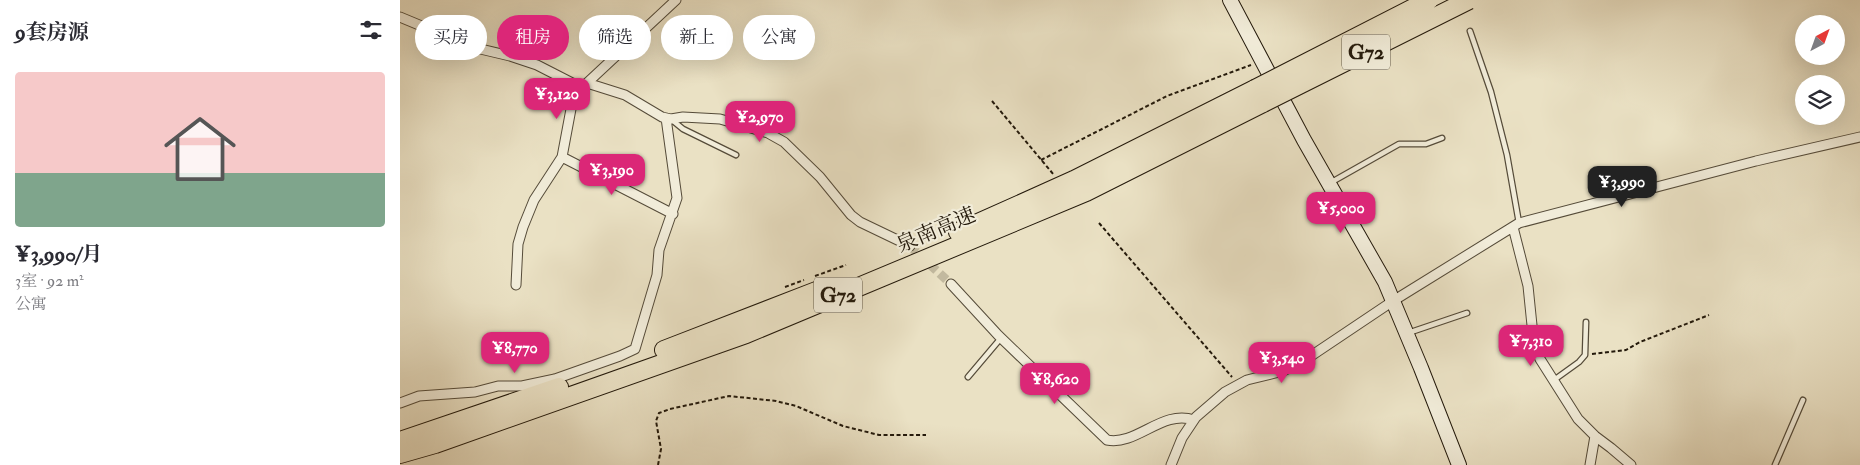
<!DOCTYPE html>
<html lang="zh">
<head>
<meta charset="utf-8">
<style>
	body { margin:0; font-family:"IM FELL Double Pica","Noto Serif SC",serif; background:#f7f7f7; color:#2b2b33; height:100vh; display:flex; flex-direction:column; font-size:19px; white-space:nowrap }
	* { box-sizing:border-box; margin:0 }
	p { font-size:16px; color:#7c7c81 }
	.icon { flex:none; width:28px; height:28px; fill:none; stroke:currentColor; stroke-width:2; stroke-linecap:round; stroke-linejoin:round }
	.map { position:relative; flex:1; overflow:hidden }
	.sheet { display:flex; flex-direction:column; background:#fff; width:400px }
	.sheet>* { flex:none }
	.guide { position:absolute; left:15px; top:15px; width:475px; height:45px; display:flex; gap:10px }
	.needle { width:32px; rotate:41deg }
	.tools { position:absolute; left:1395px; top:15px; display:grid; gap:10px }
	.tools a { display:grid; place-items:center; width:50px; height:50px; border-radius:50%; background:#fff; box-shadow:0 5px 20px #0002; font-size:25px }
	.price { position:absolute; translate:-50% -42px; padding:0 11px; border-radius:10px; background:#db2777; color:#fff; font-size:16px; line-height:32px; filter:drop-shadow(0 1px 2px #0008) }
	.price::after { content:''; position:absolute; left:50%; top:30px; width:15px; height:11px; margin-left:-8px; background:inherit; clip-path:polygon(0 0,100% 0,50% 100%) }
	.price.on { background:#222; color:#fff }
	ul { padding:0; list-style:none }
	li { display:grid; align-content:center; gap:10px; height:265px; padding:0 15px }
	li+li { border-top:1px solid #e1e1e2 }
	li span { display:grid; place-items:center; height:155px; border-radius:5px; color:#555 }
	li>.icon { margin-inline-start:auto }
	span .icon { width:90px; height:90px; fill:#fffc; stroke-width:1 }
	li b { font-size:21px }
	h2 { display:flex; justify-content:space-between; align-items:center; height:60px; padding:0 15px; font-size:21px }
	.tag { padding:0 18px; border-radius:22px; background:#fff; box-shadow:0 5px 20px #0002; font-size:18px; line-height:45px }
	.tag.on { background:#db2777; color:#fff }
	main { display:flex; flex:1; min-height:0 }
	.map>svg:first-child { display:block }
</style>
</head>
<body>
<main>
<section class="sheet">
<h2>9套房源<svg class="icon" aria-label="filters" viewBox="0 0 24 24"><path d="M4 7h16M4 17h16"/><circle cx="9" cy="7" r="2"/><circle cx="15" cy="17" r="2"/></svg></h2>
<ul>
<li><span style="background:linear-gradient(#f6c9c9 65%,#7fa58c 0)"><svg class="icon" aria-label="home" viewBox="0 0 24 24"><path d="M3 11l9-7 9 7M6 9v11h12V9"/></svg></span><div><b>¥3,990/月</b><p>3室 · 92 m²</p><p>公寓</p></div></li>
</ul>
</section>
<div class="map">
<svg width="1460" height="465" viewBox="0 0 1460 465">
	<rect width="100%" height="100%" fill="#eae1c4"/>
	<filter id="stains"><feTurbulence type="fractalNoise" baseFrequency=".004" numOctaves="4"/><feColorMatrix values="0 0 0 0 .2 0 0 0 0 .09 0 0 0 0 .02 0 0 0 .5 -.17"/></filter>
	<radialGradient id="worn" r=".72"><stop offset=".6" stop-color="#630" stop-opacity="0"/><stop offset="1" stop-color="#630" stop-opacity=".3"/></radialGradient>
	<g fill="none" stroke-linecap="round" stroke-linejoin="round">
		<path stroke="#c2b99f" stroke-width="9" stroke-dasharray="9 4.5" stroke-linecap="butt" d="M510,246L551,284"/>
		<g stroke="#554b39" stroke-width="7">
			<path id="lane" d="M1070,31L1091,92L1107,155L1119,223
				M272,120L283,129L336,155
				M930,183L999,144H1026L1042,138
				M1008,333L1067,313
				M568,377L601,338
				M1154,380L1179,362L1185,355L1186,322
				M1375,465L1403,400"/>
		</g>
		<g stroke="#554b39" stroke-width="11">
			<path id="street" d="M0,17L72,47L110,56L137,65L180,87
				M187,83L225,95L262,117L271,119L283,117L320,119L368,133L384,142L420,177L451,215L460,222L510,246
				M162,157L273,214
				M1113,227L1128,286L1134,345L1140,359L1178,419L1195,436L1211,448L1231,465
				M551,284L598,335L707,440C737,446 762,409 794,420
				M116,285L118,244L123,227L134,200L162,157L171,109L180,87L187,83L276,0
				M0,403L19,396L75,392L98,386H122L155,379L220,356L235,349L257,275L259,250L277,198L266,118
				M771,465L782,438L796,417L825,392L847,380L883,371L905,360L993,301L1119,223L1356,161L1460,137
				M1190,465L1195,436"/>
		</g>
		<g stroke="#23190b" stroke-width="16">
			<path id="secondary" d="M830,0L904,140L985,282L1021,368L1059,465"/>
		</g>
		<g stroke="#23190b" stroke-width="20">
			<path id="highway" d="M558,232L674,180L855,89
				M264,350L419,290
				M0,441L159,387
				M0,454L35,444L346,334L686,192L863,103"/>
		</g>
		<path stroke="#23190b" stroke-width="2" stroke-dasharray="4 2.5" stroke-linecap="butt" d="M592,101L654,175
			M641,160L767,96L851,65
			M699,223L832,377
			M415,276L446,265
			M385,287L404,280
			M1192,354L1226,350L1240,342L1309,315
			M258,465L261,449L256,421L259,413L270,409L329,396L376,401L396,406L443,426L479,435H526"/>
		<use href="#lane" stroke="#f1ecd9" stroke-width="4.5"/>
		<use href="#street" stroke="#f1ecd9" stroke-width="9"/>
		<use href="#secondary" stroke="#f1ecd9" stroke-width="14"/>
		<use href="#highway" stroke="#eae1c4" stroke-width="18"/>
		<g stroke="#23190b" stroke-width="20" stroke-linecap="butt">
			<path id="highway-bridge" d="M855,89L1029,0
				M863,103L1069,0"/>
		</g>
		<use href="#highway-bridge" stroke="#eae1c4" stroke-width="18"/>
	</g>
	<g text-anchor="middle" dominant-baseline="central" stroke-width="4.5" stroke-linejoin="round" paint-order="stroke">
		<g fill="#f1ecd9" stroke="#615849" stroke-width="1">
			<rect x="942" y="34.5" width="48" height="35" rx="4"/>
			<rect x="414" y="277.5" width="48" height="35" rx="4"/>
		</g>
		<g font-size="20" font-weight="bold" fill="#23190b">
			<text x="966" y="52">G72</text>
			<text x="438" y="295">G72</text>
		</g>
		<g font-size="21" fill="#23190b" stroke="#f1ecd9">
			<text transform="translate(536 230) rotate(-23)">泉南高速</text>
		</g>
	</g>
	<rect width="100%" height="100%" filter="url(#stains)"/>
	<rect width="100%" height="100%" fill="url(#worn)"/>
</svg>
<div class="tools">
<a><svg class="needle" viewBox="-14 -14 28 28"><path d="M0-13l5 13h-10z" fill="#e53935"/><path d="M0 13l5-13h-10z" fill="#7c7c81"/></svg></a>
<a><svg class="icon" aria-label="layers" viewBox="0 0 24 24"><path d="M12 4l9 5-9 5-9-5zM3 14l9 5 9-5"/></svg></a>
</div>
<b class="price" style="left:157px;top:120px">¥3,120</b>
<b class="price" style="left:360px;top:143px">¥2,970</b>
<b class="price" style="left:212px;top:196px">¥3,190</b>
<b class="price on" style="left:1222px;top:208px">¥3,990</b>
<b class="price" style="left:941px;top:234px">¥5,000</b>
<b class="price" style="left:1131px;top:367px">¥7,310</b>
<b class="price" style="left:115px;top:374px">¥8,770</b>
<b class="price" style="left:882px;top:384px">¥3,540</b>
<b class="price" style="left:655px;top:405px">¥8,620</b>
<div class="guide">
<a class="tag">买房</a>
<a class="tag on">租房</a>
<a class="tag">筛选</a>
<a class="tag">新上</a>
<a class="tag">公寓</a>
</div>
</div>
</main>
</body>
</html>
